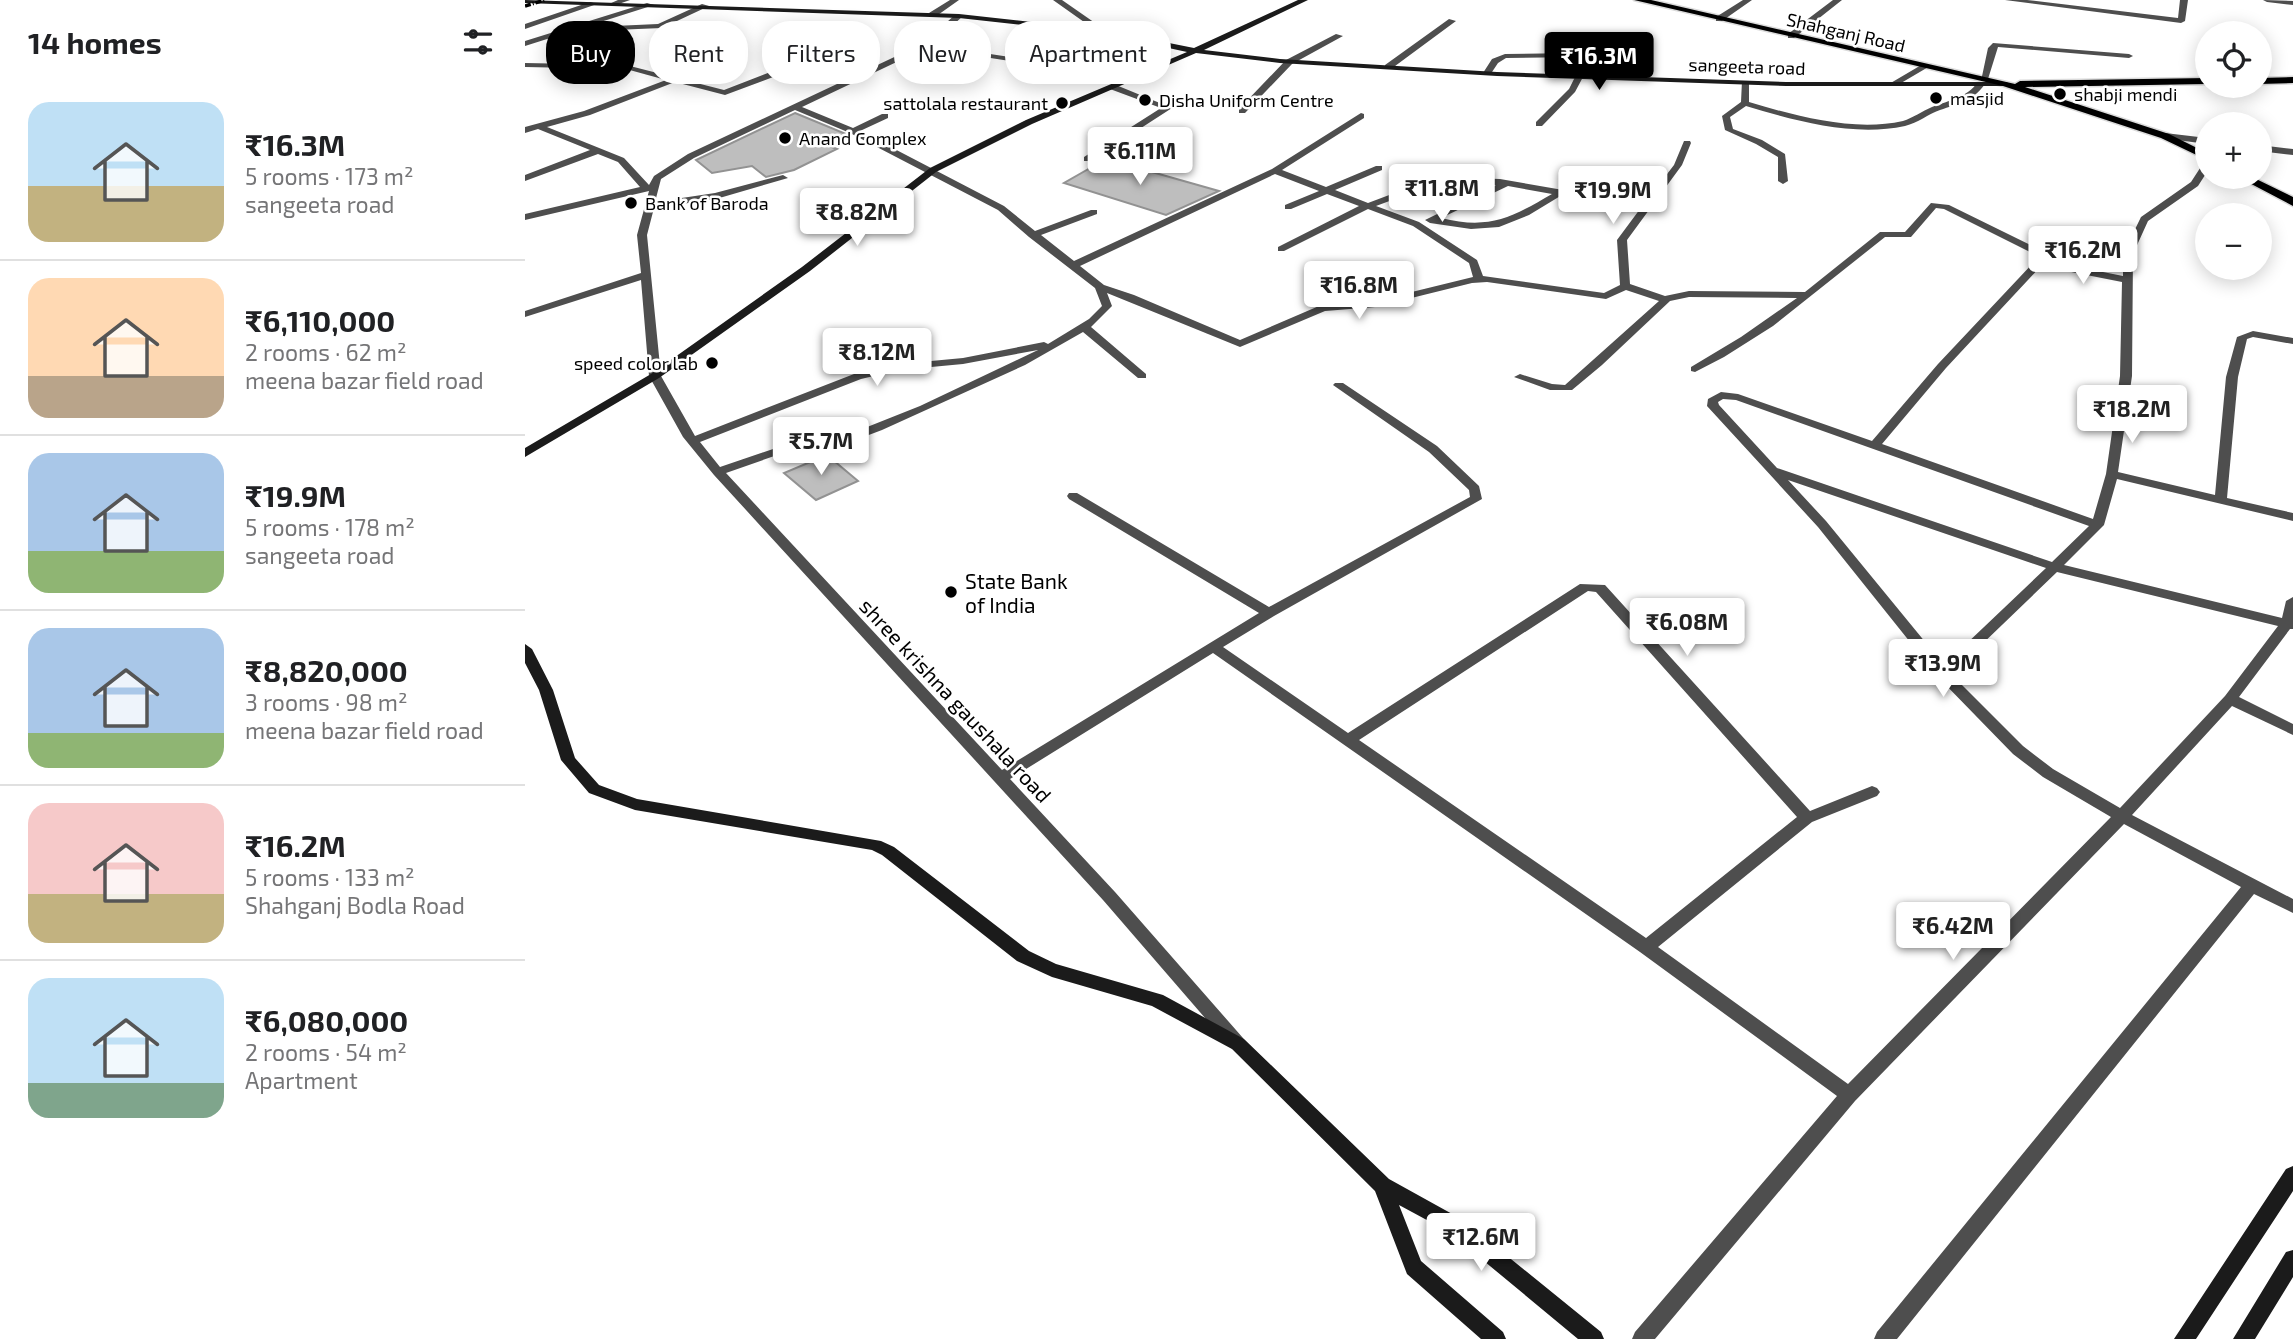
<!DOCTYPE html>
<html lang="en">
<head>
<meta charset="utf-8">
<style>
	body { margin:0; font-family:"Exo 2",sans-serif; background:#f2f2f2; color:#202124; height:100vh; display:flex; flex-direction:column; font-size:26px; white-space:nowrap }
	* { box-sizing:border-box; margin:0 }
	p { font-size:23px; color:#757577 }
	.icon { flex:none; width:38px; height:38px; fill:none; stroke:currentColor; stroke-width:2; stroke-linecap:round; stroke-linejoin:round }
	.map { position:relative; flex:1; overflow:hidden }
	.side { display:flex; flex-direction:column; background:#fff; width:525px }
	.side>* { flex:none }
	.guide { position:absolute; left:21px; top:21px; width:665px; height:63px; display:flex; gap:14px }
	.buttons { position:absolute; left:1670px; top:21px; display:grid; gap:14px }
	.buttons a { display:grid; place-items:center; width:77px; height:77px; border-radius:50%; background:#fff; box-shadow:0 4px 18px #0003; font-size:35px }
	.price { position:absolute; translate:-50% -60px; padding:0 16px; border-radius:7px; background:#fff; color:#222; font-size:23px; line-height:46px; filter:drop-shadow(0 2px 4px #0008) }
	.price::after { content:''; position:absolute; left:50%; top:42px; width:21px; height:16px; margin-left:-10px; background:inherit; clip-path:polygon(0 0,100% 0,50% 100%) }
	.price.current { background:#000; color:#fff }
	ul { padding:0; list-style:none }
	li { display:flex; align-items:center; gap:21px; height:175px; padding:0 28px }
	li+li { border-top:2px solid #e0e0e0 }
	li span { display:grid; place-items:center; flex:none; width:196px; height:140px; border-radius:21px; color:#555 }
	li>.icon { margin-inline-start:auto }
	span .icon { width:84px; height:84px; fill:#fffc; stroke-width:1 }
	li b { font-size:30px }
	h2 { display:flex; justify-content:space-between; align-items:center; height:84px; padding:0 28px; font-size:30px }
	.pill { padding:0 24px; border-radius:28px; background:#fff; box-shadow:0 4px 18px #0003; font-size:24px; line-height:63px }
	.pill.current { background:#000; color:#fff }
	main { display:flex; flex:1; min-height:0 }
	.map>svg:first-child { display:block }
</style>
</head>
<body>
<main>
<section class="side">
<h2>14 homes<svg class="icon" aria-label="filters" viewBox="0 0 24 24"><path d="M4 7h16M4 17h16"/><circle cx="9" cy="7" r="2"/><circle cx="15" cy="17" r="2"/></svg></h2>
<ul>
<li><span style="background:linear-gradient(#bfe0f5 60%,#c2b280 0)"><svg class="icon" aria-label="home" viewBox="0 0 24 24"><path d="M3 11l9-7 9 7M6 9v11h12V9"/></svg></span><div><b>₹16.3M</b><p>5 rooms · 173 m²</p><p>sangeeta road</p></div></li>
<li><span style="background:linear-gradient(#ffd9b3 70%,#b9a48a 0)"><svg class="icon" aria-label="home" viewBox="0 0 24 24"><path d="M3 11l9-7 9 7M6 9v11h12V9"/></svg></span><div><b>₹6,110,000</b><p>2 rooms · 62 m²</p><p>meena bazar field road</p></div></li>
<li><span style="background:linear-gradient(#a9c7e8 70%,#8fb573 0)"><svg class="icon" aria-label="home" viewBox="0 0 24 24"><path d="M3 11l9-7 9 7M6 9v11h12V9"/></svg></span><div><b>₹19.9M</b><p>5 rooms · 178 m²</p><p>sangeeta road</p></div></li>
<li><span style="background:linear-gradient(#a9c7e8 75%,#8fb573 0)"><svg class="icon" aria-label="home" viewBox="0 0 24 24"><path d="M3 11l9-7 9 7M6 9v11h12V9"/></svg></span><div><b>₹8,820,000</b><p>3 rooms · 98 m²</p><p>meena bazar field road</p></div></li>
<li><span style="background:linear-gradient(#f6c9c9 65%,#c2b280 0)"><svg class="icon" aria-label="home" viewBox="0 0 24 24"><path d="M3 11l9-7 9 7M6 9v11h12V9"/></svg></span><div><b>₹16.2M</b><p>5 rooms · 133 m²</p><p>Shahganj Bodla Road</p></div></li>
<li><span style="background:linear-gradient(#bfe0f5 75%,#7fa58c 0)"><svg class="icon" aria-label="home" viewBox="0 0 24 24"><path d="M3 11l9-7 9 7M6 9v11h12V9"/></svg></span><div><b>₹6,080,000</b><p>2 rooms · 54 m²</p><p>Apartment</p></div></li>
</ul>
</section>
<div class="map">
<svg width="1768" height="1339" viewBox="0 0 1768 1339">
	<rect width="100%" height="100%" fill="#fff"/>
	<path fill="#bebebe" stroke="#929292" stroke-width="2" d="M270,113L321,134L298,144L312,149L269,170L241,177L227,166L187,173L171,160Z
		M581,159L694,191L641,215L539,183Z
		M302,455L333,481L291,500L259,473Z"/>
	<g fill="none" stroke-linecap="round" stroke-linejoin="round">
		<g stroke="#dbdbdb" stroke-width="3">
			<path id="primary" d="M1109,0H1126L1490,84L1495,81L1682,78V84L1500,87L1644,134L1682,153V160L1636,138L1478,86Z
				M1768,77V83L1734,84V78Z
				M1713,177H1727L1768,197V206Z"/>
		</g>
		<path fill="#4e4e4e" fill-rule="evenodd" d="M93,0H105L88,6L84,4Z
			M425,0H434L410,17H404V13Z
			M528,0H537L583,32L576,34Z
			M1218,0H1227L1197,21H1191V17Z
			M1308,0H1317L1269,38H1263V34Z
			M1480,0H1502L1653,18L1655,0H1663L1660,21L1656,23Z
			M1738,0L1768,1V5L1742,2Z
			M65,2L72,4L0,29V24Z
			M122,3L129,5L0,46V41Z
			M177,4L184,6L137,28L89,30L70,35L66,33L89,26L133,24Z
			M431,14L438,16L406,45L505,60L527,58L531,60L505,64L401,48L277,107L328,128L357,114H363V118L335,131L479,206L510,231L566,210H572V214L516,235L549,261L747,169L836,113L839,114V118L757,170L801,187L851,166H857V170L810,190L843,203L912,177L975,179L1119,204L1149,165L1159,141H1165L1166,143L1157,165L1102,240L1105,284L1140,296L1164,291L1280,292L1355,232H1380L1406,203L1424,205L1548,266L1598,276V254L1616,217L1666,182L1679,162L1682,161V172L1673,186L1623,221L1608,254L1607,376L1593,472L1690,495L1701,377L1712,337L1728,331L1768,338V344L1728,337L1722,339L1713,377L1702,498L1768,513V521L1592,479L1579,525L1539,565L1757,618L1761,601L1768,597V629H1765L1714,697L1768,724V735L1707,706L1607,815L1768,899V913L1729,894L1372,1339H1349L1352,1332L1716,887L1599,824L1330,1101L1130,1339H1107L1110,1332L1312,1096L1115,952L688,653L485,779L590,892L718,1038L721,1043L718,1048L712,1050L706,1048L578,900L189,475L158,437L124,376L116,280L0,317V311L116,273L112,235L124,191L0,220V214L115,187L93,162L73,154L0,181V175L65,150L13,129L0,133V127L59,111L141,80L101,69L0,67V63L101,65L199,90L266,64H272V68L200,95L150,82L65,115L22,127L99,158L124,185L129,176L163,154L397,44ZM270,110L325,133L473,210L504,237L570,288L577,306L564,319L523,344L519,342L438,358L374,364L329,374L170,436L136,376L122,235L129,208L191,199L263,178L258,175L190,193L130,202L136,179L169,158ZM750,174L794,191L760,205V209H766L802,194L834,206L753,247V251H759L843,209L888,226L944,263L948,277L850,301L794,306L715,340L609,295L579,285L555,266ZM913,183L971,185L900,220L905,223L946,229L974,227L1004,215L1037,195L1115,209L1092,240L1095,285L1079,293L958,276L952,260L894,222L851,206ZM983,186L1027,194C986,218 964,230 916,218ZM1411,208L1419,209L1525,262L1510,261L1413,364L1347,441L1213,394L1196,392L1183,399L1182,406L1293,527L1413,677L1488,754L1518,777L1586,817L1323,1084L1133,947L1287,822L1352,796L1355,792L1352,788L1347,786L1285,811L1080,585L1055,584L823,733L698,647L749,616L957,499L954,486L912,446L818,383H810L808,385L904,452L944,490L945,497L744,607L552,493H544L542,496L544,499L734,613L477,770L201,473L255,454L296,453L357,430L500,365L558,332L613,378H621V374L566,327L587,306L582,293L715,347L800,311L850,307L947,283L962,282L1081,299L1101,290L1134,301L1040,385L1027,384L995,374L989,377L1025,390H1047L1077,365L1145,301L1164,297L1272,298L1216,337L1166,367V371L1170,372L1199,357L1248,326L1360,237H1386ZM1516,266L1597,282L1595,376L1581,474L1568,519L1357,444L1421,368ZM513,350L395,406L312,439L287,447H254L195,467L175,442L336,379L374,370L438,364ZM1198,399L1211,400L1564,526L1527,562L1252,468L1194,405L1193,402ZM1263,480L1521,568L1419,665L1301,521ZM1532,572L1753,626L1700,696L1595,808L1528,769L1498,746L1426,674ZM1063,591L1071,592L1272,817L1121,938L834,740Z
			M924,19L931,21L866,69H860V65Z
			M811,34L818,36L767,64L720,113H714V109L761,60Z
			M1468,43L1604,54L1608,56L1604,58L1473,47L1463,79L1456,81L1463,48Z
			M1053,53L1057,55L1056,57L981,58L973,63L965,75L958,73L967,59L980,54Z
			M1398,64L1405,66L1371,86L1364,84Z
			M1051,75L1058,77L1050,92L1017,126H1011V122L1044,89Z
			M1217,81L1224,83V102C1271,116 1328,132 1378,121C1388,118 1397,111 1407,107C1425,100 1441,98 1453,82L1460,84C1448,101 1433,104 1415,110C1403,114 1393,123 1380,126C1328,137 1271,121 1221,106L1205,117L1208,129L1237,140L1260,154L1263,181L1258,184L1253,181V157L1231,144L1200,130L1197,116L1216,102Z
			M585,85H591L647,108L565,161H559V157L636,108L585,89Z
			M1640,133L1682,138V144L1637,138V134Z
			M1734,145L1768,149V155L1734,151Z"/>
		<path fill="#1b1b1b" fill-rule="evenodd" d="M0,0L434,14L579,30L669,48L773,0H783L679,50L755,59L972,72L1261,82H1481L1485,84L1481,86H1261L972,76L755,63L671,53L507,124L411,172L285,271L134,378L0,457V448L126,374L277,267L405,168L501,120L662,52L579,34L434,18L0,3Z
			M0,644L7,649L28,690L50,758L74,785L112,799L356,841L369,847L504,951L531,964L638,995L719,1039L864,1179L938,1220L1076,1332L1079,1339H1053L924,1232L874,1205L896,1261L978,1332L981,1339H956L882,1274L850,1191L707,1049L627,1006L527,977L492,961L357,855L347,850L110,810L64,793L36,760L14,690L0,663Z
			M1768,1166V1191L1671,1339H1649L1761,1169Z
			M1768,1250V1277L1730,1339H1708L1761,1252Z"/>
		<use href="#primary" fill="#000" fill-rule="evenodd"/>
		<path stroke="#000" stroke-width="3.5" stroke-dasharray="6 2 1 2" stroke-linecap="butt" d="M0,6L20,0"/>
	</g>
	<g fill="#000" stroke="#fff" stroke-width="2.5">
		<circle cx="1535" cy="94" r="7"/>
		<circle cx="1411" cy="98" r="7"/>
		<circle cx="620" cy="100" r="7"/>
		<circle cx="537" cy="103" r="7"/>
		<circle cx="260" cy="138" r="7"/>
		<circle cx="106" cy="203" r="7"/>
		<circle cx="187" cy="363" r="7"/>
		<circle cx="426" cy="592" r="7"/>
	</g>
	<g text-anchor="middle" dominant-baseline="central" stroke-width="5" stroke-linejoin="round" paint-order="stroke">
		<g font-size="18" fill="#000" stroke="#fff">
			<text transform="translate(1321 32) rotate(13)">Shahganj Road</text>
			<text transform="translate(1222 66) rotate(2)">sangeeta road</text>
		</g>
		<g font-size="18" fill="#000" stroke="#fff" text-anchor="start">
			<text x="1549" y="94">shabji mendi</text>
			<text x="1425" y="98">masjid</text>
			<text x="634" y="100">Disha Uniform Centre</text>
			<text x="523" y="103" text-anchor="end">sattolala restaurant</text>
			<text x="274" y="138">Anand Complex</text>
			<text x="120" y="203">Bank of Baroda</text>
			<text x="173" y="363" text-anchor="end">speed color lab</text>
		</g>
		<g font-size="21" fill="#000" stroke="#fff" text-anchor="start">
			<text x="440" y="580">State Bank<tspan x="440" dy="24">of India</tspan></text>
		</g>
		<g font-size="21" fill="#000" stroke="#fff">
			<text transform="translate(431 700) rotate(47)">shree krishna gaushala road</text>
		</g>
	</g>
</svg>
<div class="buttons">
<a><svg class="icon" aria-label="locate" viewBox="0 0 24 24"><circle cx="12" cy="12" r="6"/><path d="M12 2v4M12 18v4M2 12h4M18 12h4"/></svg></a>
<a>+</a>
<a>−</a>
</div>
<b class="price current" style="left:1074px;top:92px">₹16.3M</b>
<b class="price" style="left:615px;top:187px">₹6.11M</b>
<b class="price" style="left:917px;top:224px">₹11.8M</b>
<b class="price" style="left:1088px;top:226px">₹19.9M</b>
<b class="price" style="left:332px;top:248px">₹8.82M</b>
<b class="price" style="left:1558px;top:286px">₹16.2M</b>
<b class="price" style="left:834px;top:321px">₹16.8M</b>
<b class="price" style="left:352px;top:388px">₹8.12M</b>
<b class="price" style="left:1607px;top:445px">₹18.2M</b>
<b class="price" style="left:296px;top:477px">₹5.7M</b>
<b class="price" style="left:1162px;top:658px">₹6.08M</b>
<b class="price" style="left:1418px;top:699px">₹13.9M</b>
<b class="price" style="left:1428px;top:962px">₹6.42M</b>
<b class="price" style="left:956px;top:1273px">₹12.6M</b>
<div class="guide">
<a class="pill current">Buy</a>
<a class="pill">Rent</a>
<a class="pill">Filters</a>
<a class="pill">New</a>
<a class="pill">Apartment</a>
</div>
</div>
</main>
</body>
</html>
